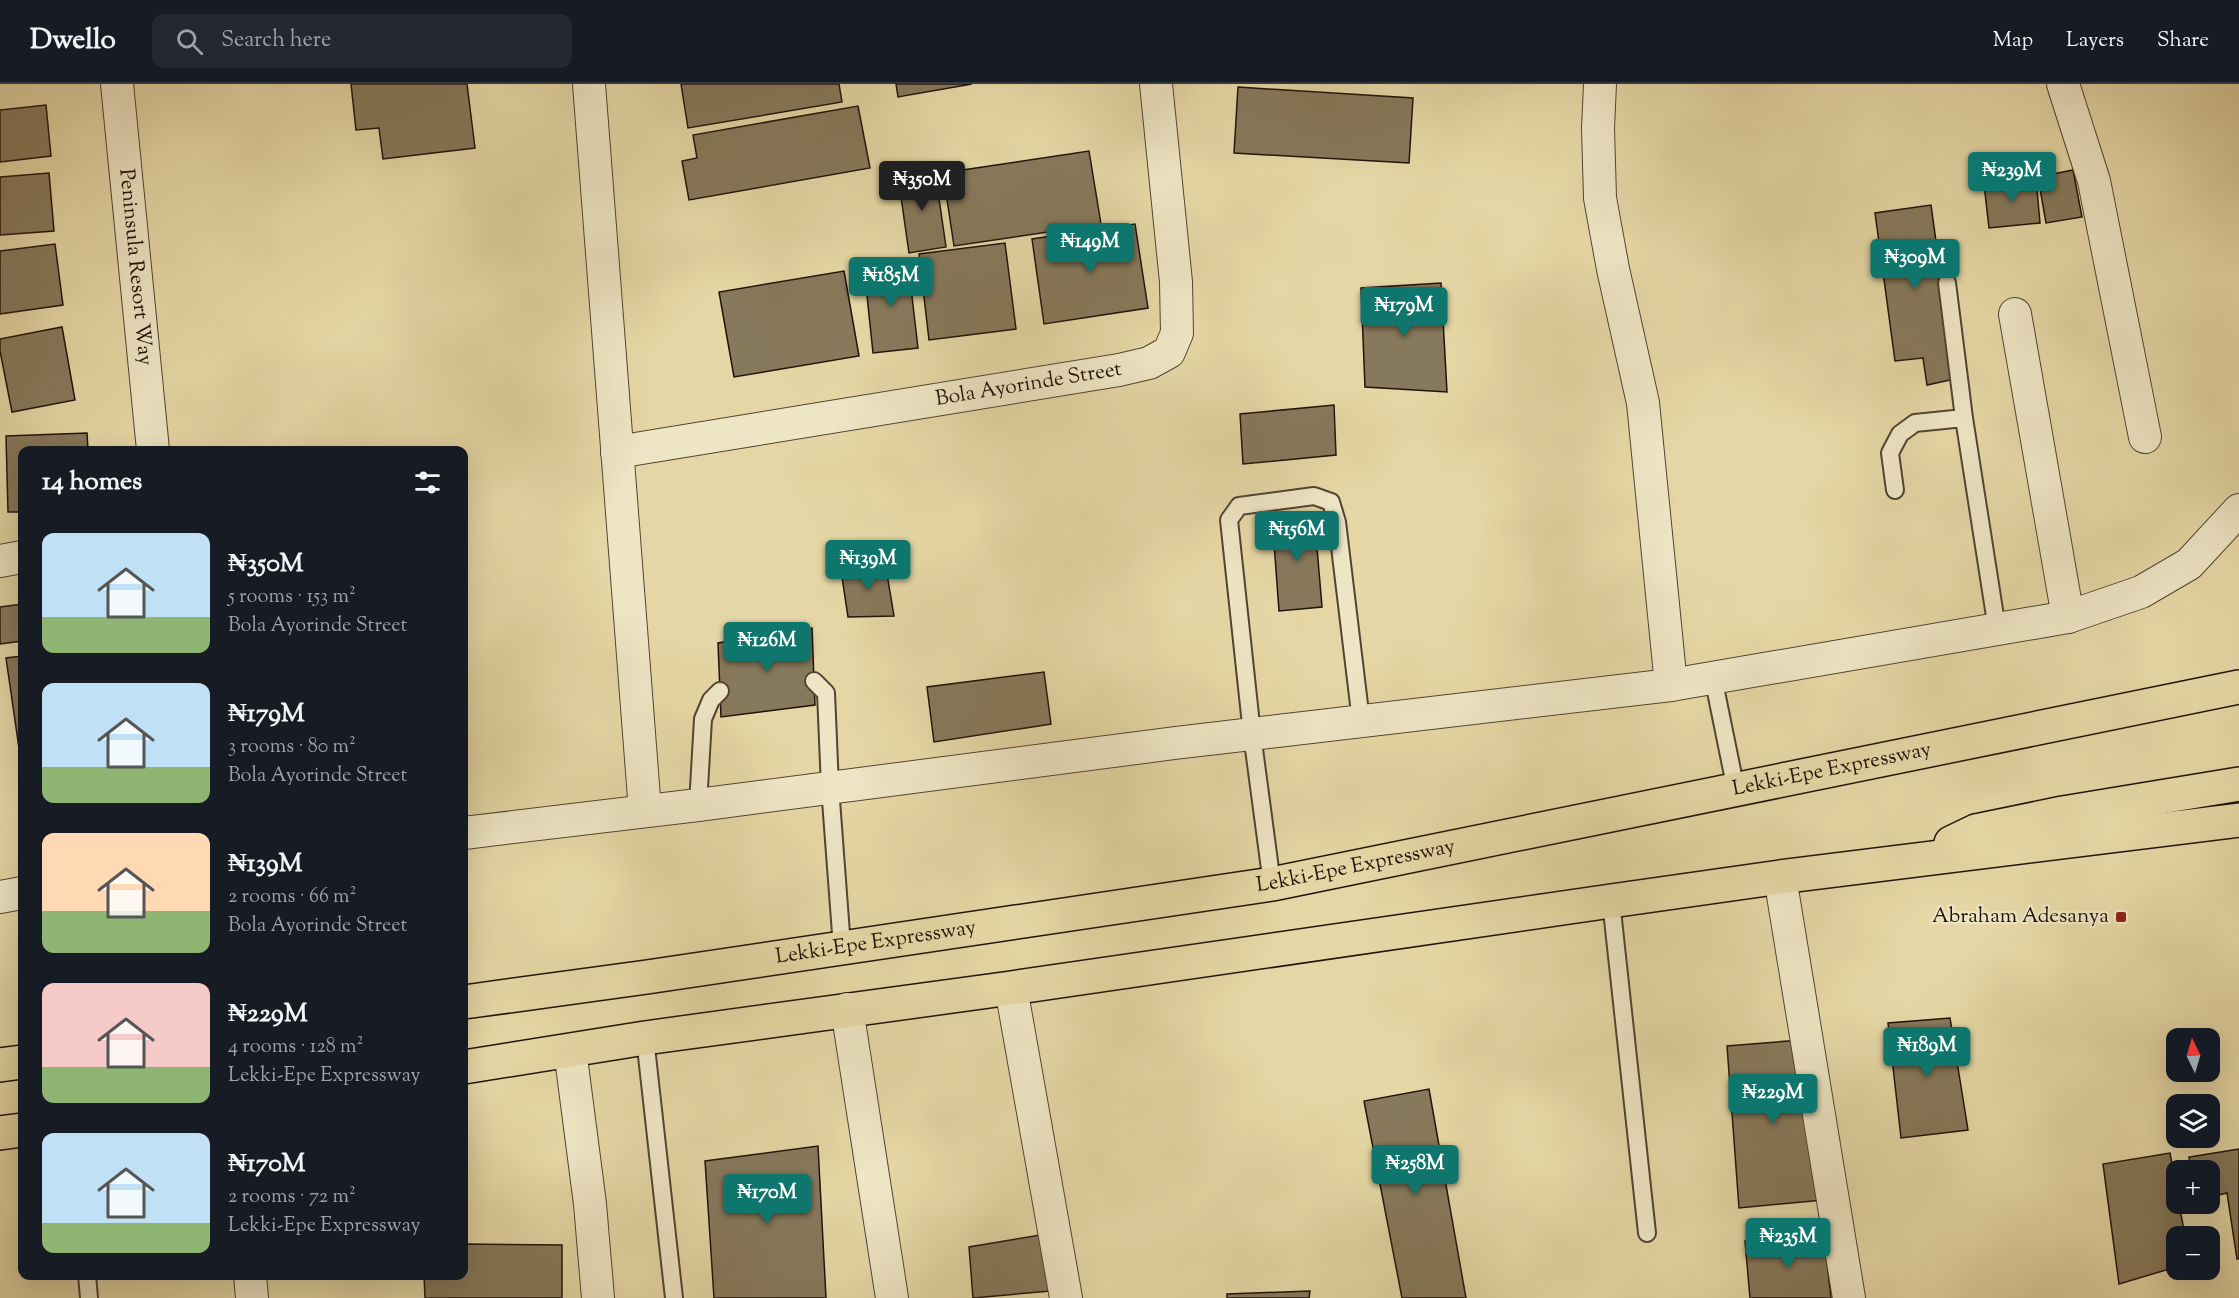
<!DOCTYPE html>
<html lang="en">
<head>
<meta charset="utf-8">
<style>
	body { margin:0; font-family:"Sorts Mill Goudy",serif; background:#242831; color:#f1f3f6; height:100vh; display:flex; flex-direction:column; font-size:22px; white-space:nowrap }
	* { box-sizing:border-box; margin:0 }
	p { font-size:20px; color:#9ea1a6 }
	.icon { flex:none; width:33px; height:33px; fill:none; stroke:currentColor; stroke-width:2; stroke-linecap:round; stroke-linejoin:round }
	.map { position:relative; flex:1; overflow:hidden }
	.sheet { position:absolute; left:18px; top:362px; width:450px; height:834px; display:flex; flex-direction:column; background:#171b24; border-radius:12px; box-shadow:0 6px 24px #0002 }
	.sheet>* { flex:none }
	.needle { width:39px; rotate:355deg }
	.controls { position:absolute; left:2166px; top:944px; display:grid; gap:12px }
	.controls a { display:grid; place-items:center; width:54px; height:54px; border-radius:12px; background:#171b24; box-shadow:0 6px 24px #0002; font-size:30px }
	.price { position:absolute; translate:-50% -51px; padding:0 14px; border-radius:6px; background:#0f766e; color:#fff; font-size:20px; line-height:39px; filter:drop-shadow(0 2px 3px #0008) }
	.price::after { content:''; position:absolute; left:50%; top:36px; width:18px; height:14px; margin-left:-9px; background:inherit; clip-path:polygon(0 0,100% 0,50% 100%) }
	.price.selected { background:#222; color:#fff }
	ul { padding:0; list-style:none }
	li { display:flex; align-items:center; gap:18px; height:150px; padding:0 24px }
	li span { display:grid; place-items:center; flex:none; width:168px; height:120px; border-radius:12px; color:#555 }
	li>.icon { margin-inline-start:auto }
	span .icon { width:72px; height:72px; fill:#fffc; stroke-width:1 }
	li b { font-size:26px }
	h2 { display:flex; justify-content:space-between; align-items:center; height:72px; padding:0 24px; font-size:26px }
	header { display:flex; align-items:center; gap:36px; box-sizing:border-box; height:84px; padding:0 30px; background:#171b24; border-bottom:2px solid #363941 }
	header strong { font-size:28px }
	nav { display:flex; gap:33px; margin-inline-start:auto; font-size:21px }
	.search { width:420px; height:54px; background:#242831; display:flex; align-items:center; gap:15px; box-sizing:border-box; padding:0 21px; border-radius:12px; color:#9ea1a6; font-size:22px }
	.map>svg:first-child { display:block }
</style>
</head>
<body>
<header>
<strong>Dwello</strong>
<div class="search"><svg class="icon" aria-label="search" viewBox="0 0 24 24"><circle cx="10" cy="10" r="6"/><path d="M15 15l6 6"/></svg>Search here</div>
<nav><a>Map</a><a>Layers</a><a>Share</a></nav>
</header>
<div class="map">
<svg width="2239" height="1214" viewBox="0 0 2239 1214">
	<rect width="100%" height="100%" fill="#e5d7a5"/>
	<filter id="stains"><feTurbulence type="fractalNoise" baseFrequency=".00333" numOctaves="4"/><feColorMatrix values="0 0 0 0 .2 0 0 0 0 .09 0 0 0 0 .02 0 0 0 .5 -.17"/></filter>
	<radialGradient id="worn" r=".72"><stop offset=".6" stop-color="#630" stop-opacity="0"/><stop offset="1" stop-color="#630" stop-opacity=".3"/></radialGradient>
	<path fill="#87795b" stroke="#21130b" stroke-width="1.5" d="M351,0H467L475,64L383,75L379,44L356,46Z
		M681,0H839L842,18L688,44Z
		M896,0H972L898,13Z
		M1238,3L1413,14L1409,79L1234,69Z
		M46,21L51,72L0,78V26Z
		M858,22L870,84L689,116L682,77L697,74L693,51Z
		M1089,67L1101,140L954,162L943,89Z
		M2073,86L2082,133L2046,139L2038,93Z
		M935,87L946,163L909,169L898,92Z
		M49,89L54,147L0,151V93Z
		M2036,95L2040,139L1989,144L1984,100Z
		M1931,121L1955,295L1927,301L1923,274L1895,277L1875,129Z
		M1135,140L1148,224L1044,240L1032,155Z
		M1005,159L1016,245L929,256L919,170Z
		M55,160L63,221L0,230V167Z
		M908,178L918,264L873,269L864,183Z
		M844,187L859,272L734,293L719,208Z
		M1441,199L1447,308L1365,303L1361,204Z
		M62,243L75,316L12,328L0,267V255Z
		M1334,321L1336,371L1243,380L1240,330Z
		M87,349L88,366H22V428H8L6,352Z
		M1314,428L1322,523L1279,527L1272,432Z
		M885,478L894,532L848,533L841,486Z
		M22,520V557L0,560V523Z
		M812,544L815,621L721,633L718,559Z
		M22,572V685L6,574Z
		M1044,588L1051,640L934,658L927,603Z
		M1950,934L1968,1046L1901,1054L1888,939Z
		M1801,956L1823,1116L1739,1124L1727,962Z
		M1429,1005L1466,1214H1402L1364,1017Z
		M818,1062L826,1214H714L705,1077Z
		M2239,1065V1175H2237L2227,1109L2210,1113V1086H2191L2189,1073Z
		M2170,1069L2176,1103V1119H2179L2185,1152H2176V1183L2119,1200L2103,1080Z
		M1040,1151L1050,1207L973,1214L969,1163Z
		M1824,1153L1831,1214H1750L1745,1157Z
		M464,1160L562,1161V1214H425L424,1191H464Z
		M1310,1207L1309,1214H1227V1210Z"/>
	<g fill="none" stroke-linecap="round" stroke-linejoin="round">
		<g stroke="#524432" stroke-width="20">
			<path id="service" d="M1947,199L1964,334L1997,545
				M1895,406L1890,369L1900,350L1915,339L1964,334
				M1713,593L1736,706
				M814,597L826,609L830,703L842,863
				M698,721L703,635L711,616L720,607
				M1272,800L1252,650L1229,436L1239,422L1314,412L1331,418L1337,438L1361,637
				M1611,817L1647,1149
				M645,954L674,1214
				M87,1191L89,1214"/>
		</g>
		<g stroke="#524432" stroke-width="34">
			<g id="minor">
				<path id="s1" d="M117,0L153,366"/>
				<path d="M589,0L645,727"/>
				<path d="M1600,0L1598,44L1600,114L1613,185L1643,319L1671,601"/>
				<path d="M2063,0L2094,97L2145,353"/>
				<path d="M2015,230L2068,533L2141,508L2189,480L2239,426"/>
				<path id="s2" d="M617,368L1119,286L1149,279L1169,268L1177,249L1176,198L1156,0"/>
				<path d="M0,477L22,473"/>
				<path d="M464,749L698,721L1175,659L1671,601L2068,533"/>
				<path d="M1780,793L1849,1214"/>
				<path d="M0,813L22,809"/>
				<path d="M1011,904L1066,1214"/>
				<path d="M847,925L892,1214"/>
				<path d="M570,966L590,1120L598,1214"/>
				<path d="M250,1191L252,1214"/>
			</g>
		</g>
		<g stroke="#21130b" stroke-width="36">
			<g id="trunk">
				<path d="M1951,759L1976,747L2063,729L2239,700"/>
				<path id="s3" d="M464,918L647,893L1272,800L2239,603"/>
				<path d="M0,981L22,978"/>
				<path d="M464,983L645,954L1011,904L1611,817L1780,793L2239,736"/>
				<path d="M0,1049L22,1046"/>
			</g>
		</g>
		<use href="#service" stroke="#eee5c4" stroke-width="16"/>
		<use href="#minor" stroke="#eee5c4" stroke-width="32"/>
		<use href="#trunk" stroke="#e5d7a5" stroke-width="33"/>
	</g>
	<rect fill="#8f2418" stroke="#eee5c4" stroke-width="2" x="2115" y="827" width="12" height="12" rx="3"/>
	<g text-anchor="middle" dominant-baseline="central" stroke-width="4.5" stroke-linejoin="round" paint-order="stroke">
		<g font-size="21" fill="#21130b" stroke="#eee5c4">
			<text stroke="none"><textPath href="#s1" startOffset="184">Peninsula Resort Way</textPath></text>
			<text stroke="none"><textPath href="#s2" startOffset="417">Bola Ayorinde Street</textPath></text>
			<text stroke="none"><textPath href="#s3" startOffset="1388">Lekki-Epe Expressway</textPath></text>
			<text stroke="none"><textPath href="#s3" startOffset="902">Lekki-Epe Expressway</textPath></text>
			<text stroke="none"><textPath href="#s3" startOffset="416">Lekki-Epe Expressway</textPath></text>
		</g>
		<g font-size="21" fill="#21130b" stroke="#eee5c4" text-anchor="end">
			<text x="2109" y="833">Abraham Adesanya</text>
		</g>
	</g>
	<rect width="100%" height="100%" filter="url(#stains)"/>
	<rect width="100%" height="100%" fill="url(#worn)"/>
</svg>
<div class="controls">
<a><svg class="needle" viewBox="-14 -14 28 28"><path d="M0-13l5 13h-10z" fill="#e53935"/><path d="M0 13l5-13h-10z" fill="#9ea1a6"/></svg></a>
<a><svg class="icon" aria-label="layers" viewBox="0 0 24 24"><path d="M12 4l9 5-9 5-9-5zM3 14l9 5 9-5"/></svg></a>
<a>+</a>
<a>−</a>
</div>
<b class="price" style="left:2012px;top:119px">₦239M</b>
<b class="price selected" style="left:922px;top:128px">₦350M</b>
<b class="price" style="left:1090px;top:190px">₦149M</b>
<b class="price" style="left:1915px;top:206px">₦309M</b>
<b class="price" style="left:891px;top:224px">₦185M</b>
<b class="price" style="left:1404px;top:254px">₦179M</b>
<b class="price" style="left:1297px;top:478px">₦156M</b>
<b class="price" style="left:868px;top:507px">₦139M</b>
<b class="price" style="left:767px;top:589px">₦126M</b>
<b class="price" style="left:1927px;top:994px">₦189M</b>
<b class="price" style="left:1773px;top:1041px">₦229M</b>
<b class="price" style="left:1415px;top:1112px">₦258M</b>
<b class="price" style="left:767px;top:1141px">₦170M</b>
<b class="price" style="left:1788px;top:1185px">₦235M</b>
<section class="sheet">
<h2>14 homes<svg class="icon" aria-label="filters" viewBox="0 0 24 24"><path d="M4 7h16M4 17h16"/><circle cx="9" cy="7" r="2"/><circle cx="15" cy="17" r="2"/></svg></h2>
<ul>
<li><span style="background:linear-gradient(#bfe0f5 70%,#8fb573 0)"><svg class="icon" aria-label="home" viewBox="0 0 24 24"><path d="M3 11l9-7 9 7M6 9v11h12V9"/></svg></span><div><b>₦350M</b><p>5 rooms · 153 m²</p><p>Bola Ayorinde Street</p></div></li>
<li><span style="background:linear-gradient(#bfe0f5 70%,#8fb573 0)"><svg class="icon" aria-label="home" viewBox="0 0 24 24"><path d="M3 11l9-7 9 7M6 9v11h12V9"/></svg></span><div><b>₦179M</b><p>3 rooms · 80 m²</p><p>Bola Ayorinde Street</p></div></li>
<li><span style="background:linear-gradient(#ffd9b3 65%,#8fb573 0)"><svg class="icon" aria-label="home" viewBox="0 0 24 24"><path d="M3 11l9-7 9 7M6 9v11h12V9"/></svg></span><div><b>₦139M</b><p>2 rooms · 66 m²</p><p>Bola Ayorinde Street</p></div></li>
<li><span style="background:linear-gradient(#f6c9c9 70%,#8fb573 0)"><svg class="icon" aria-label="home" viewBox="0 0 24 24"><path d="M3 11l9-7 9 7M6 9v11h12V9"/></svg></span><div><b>₦229M</b><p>4 rooms · 128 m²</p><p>Lekki-Epe Expressway</p></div></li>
<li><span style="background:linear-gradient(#bfe0f5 75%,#8fb573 0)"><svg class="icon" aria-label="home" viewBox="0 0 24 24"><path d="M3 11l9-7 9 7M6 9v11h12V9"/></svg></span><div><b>₦170M</b><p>2 rooms · 72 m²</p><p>Lekki-Epe Expressway</p></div></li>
</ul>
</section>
</div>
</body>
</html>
